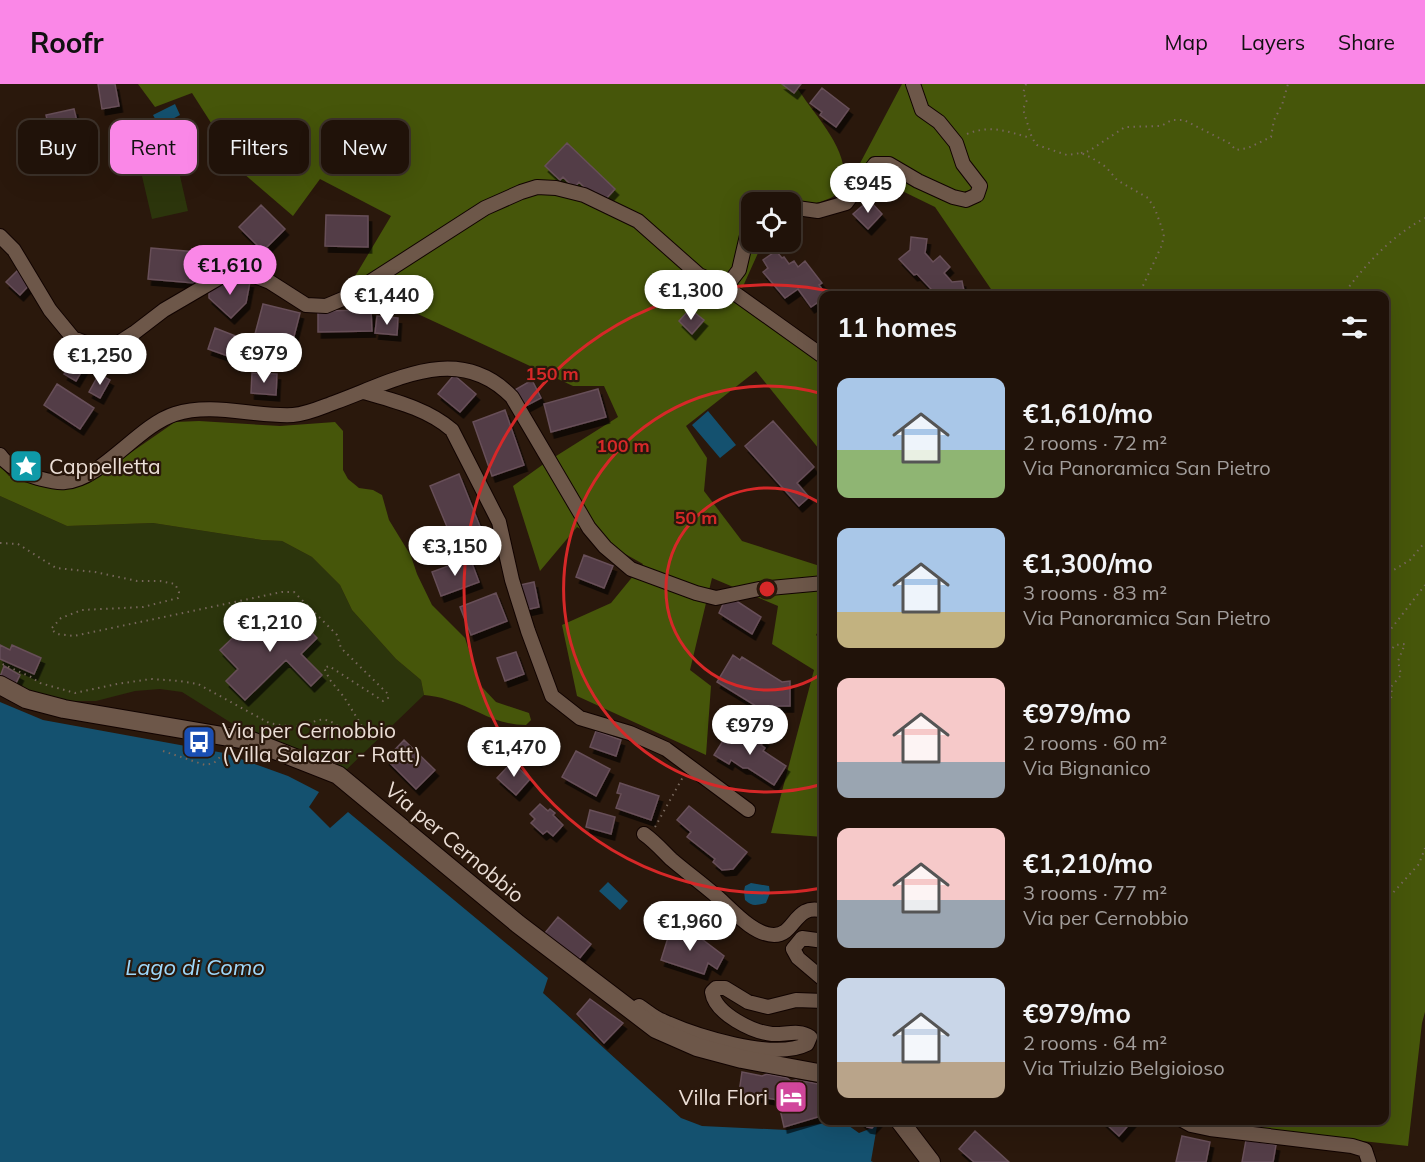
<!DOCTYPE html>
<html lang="en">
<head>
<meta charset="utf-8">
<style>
	body { margin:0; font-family:Mulish,sans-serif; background:#281b12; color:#f1f3f6; height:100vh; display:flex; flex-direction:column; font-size:22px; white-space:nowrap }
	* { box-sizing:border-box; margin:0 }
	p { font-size:20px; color:#a29e9c }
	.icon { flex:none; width:33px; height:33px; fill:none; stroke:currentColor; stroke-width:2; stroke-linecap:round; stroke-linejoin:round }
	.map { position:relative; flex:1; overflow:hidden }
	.panel { position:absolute; left:819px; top:207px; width:570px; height:834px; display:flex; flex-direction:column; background:#201209; border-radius:12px; box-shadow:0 6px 24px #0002,0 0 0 2px #3d322a }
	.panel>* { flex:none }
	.banner { position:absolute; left:18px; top:36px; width:570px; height:54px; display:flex; gap:12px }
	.fabs { position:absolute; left:741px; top:108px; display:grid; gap:12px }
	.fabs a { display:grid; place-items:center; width:60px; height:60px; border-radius:12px; background:#201209; box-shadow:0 6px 24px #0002,0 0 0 2px #3d322a; font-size:30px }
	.price { position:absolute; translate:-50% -51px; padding:0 14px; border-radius:21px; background:#fff; color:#222; font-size:20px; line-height:39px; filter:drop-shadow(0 2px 3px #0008) }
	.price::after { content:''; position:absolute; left:50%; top:36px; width:18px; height:14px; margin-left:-9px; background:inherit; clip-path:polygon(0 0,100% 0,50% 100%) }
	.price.selected { background:#fa87e7; color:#111 }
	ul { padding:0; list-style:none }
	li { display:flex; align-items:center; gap:18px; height:150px; padding:0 18px }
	li span { display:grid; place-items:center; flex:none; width:168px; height:120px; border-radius:12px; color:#555 }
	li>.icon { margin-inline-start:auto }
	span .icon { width:72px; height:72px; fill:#fffc; stroke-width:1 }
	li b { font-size:26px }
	h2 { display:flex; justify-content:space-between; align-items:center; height:72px; padding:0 18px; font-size:26px }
	.pill { padding:0 21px; border-radius:12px; background:#201209; box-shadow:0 6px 24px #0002,0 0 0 2px #3d322a; font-size:21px; line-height:54px }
	.pill.selected { background:#fa87e7; color:#111 }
	header { display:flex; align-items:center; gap:36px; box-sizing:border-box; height:84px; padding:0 30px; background:#fa87e7; color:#111 }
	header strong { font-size:28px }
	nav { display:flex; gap:33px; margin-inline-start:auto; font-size:21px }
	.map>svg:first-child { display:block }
</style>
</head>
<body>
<header>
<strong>Roofr</strong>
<nav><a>Map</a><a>Layers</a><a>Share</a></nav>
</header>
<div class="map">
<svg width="1425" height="1078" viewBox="0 0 1425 1078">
	<defs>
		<filter id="shadow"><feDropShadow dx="3.5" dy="6" stdDeviation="0" flood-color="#0009"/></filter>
	</defs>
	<rect width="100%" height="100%" fill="#2a180c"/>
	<path fill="#2c350c" d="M171,53L188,127L152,135L135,62Z
		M0,412L67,442L153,439L262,456L282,457L312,473L340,501L352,526L396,575L421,596L424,611L345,687L233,640L182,608L160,605L135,607L96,617H63L31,609L0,593Z"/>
	<path fill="#46560a" d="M138,0H795C814,33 850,62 844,104C830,119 810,120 791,124L790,118H752V158H763L740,209L823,266V370L756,287L686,342L707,374L704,407L742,457L823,483V539L816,551L824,558L823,753L771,749L814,586L772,560L778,522L712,494L690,586L711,602L706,671L577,612L562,541L611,519L643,480L577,443L540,487L513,402L545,379L618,333L604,302H573L351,199L391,132L320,95L293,132L243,89L192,9L155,23Z
		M902,0H1425V928L1422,939L1408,1062L1205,1040V1036H1384V212L995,211L935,123L857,85Z
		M199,337L280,342L335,338L343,347V386L348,395L359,404L373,406L382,411L389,436L411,472L417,490L432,521L465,554L480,601L496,618L529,629L531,636L526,641C494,641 476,624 448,616C440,613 432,612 424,611L421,596L396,575L352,526L340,501L312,473L282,457L262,456L153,439L67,442L0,412V382L9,392L33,399L62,404L87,399L175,338Z"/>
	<path fill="#14516f" d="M175,20L180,31L159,42L153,31Z
		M708,327L736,361L720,374L692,341Z
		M0,618L43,636L224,669L288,692L319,708L309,723L330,744L348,728L548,894L543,909L681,1034L702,1042L787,1046L833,1037H842L859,1049L877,1042L871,1077L873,1078H0Z
		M608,798L628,817L620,826L599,807Z
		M751,799L769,802L770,809L766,819C757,821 752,823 745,816L744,807L745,802Z"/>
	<path fill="#533c46" stroke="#674f59" stroke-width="1.5" filter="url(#shadow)" d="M98,0H115L119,22L102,25Z
		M782,0H801L794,9Z
		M822,4L849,25L836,43L820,31L822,28L810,19Z
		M74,25L85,72L57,78L46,31Z
		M567,59L615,105L604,117L595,108L590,109L579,98L574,104L563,93L560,96L545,82Z
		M869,116L882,130L868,145L853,130Z
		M261,121L285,145L263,167L239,143Z
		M326,131L368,132V163L325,162Z
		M911,153L927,155L925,169L933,178L940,172L950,183L944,189L952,198L962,197L965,212H933L932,206L917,190L914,191L899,175L910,166Z
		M151,164L197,168L194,199L148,195Z
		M776,167L782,174L784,173L789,180L794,177L798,183L805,177L822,199L819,201L827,212H824V214L811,223L798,205L785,214L763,188L768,184L763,176Z
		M19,185L32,198L20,211L6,198Z
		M229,195L250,198L246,219L231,234L209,214V204Z
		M263,220L300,229L292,260L255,250Z
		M690,225L704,236L692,250L679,237Z
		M371,226L372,247L318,248V227Z
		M377,232L398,234L397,251L375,249Z
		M215,244L238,253L231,273L208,265Z
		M73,273L86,280L76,297L64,290Z
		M252,289L277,290L276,311L251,309Z
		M99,290L110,296L100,314L89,308Z
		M454,291L476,310L460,328L438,310Z
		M532,296L541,314L522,324L513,307Z
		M57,300L94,324L80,345L44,321Z
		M598,305L606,333L551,348L544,320Z
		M505,326L524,381L492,392L473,338Z
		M773,337L814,383L797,399L809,413L799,422L745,362Z
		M459,390L483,450L455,462L430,402Z
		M584,471L613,482L604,504L576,493Z
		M470,474L479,498L441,512L432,488Z
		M534,498L539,523L525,526L520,501Z
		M496,509L507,537L471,551L460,523Z
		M735,516L761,533L752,550L719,529L724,518Z
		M286,522L317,554L301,570L322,591L311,602L286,576L245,616L226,597L238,585L220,566L244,543L254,553Z
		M0,561L10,566L12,561L41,574L34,590L0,575Z
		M516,568L524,590L505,597L497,574Z
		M733,571L740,576L742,573L782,598L790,597V622H756L717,598Z
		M4,582L20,591L15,601L0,593Z
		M731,644L753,658L758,652L765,656L761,661L765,664L763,667L786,682L774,701L748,684H743L731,676L729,680L714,671Z
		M533,647L550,661L538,677L520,663Z
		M596,647L621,656L616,672L590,663Z
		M404,656L435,686L416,705L386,675Z
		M576,667L610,685L596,712L562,693Z
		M512,678L530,695L516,711L497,694Z
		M620,699L659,712L651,736L616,724L621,710L617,709Z
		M540,720L548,727L550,725L555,729L553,731L563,741L553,752L547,747L543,750L531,739L535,735L530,730Z
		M689,722L747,768L733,785L722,786L713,778L715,775L687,753L691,748L677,736Z
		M590,726L615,733L611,750L586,743Z
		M558,833L591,860L574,881L541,854Z
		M672,841L699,853L724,872L717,885L708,879L704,890L661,876Z
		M590,915L623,939L604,959L577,930Z
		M742,988L762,992L767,990L787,994L791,997L796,996L824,1001V1028L820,1029L821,1032L784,1043L778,1016L739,1009Z
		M860,1036H879L872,1044L867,1043Z
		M1102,1036H1133L1119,1052Z
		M975,1047L1009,1078H974L959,1065Z
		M1182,1052L1210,1058L1206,1078H1176Z
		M1246,1056L1276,1061L1273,1078H1242Z"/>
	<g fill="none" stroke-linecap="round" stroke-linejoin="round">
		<g stroke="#110300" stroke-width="16">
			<path id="street" d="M790,123L818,127L846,119L875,80H889L918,97L953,113L966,116L977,111L980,102L963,80L956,59L939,38L922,26L913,0
				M0,152L14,166L50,226L73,254L98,264L117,260L134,249L164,226L229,188L247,189L270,198L306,221L326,222L345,214L485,124L521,108L537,103L556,104L584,111L638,137L699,191L726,203L824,273
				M726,203L739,186L752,130
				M364,308C395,317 428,325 452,346L499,438L512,496L528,547L552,612L580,634L630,649L666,665L748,726
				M0,371C9,384 23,390 38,394C46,396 56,399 65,398C101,396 139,341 175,330C213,318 254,333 293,331C308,330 322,323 336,318C396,296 459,258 512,313L589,444L605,463L631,485L696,509L716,514L759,505L824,499
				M644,750C654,757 662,766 671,775C685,787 700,798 714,810C729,822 752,851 774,851C796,851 794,818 824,827
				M824,857L802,854L793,865L798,874L824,896
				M639,922C647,927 654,934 663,937C696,952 774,977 807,960L810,953C799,945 785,951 772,950C753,948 715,930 712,908L716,904H725L748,918L768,923L796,916L824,917
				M1182,1036L1191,1041L1210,1045L1352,1062L1365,1066L1369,1078"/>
		</g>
		<g stroke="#110300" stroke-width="20">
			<path id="secondary" d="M0,601L26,615L64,625L252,657L338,691L518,840L656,945L697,963L742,975L824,990
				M899,1036L931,1078"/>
		</g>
		<path stroke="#77675c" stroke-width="2" stroke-dasharray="1.5 4.5" stroke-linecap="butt" d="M1026,0L1023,9L1027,16L1023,25L1032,54L1037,61L1067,71L1081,69L1092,74L1106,83L1117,96L1148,114L1155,125L1164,150L1162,161L1141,206L1136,212
			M967,50C991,40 1008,48 1031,54
			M1081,69L1089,67L1125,43L1161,42L1172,36H1184L1229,59L1236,66L1248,64L1271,53L1274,36L1282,21L1288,0
			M1342,212C1366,180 1390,153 1425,134
			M0,459L18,460L56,484L95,488L137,497H160L175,500L179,508L178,514L143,523L82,526L61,534L51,545L57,550L74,552L282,508H294L337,551L341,564L388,610V614L383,617L329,582L324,584L330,596L344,613L362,642L360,651C345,653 339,639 326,636C318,634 310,640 303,642C292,643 280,641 269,639L198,600L180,597L151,595L117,600L75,609L40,599L31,593L0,579
			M1384,492L1410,476L1425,458
			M1384,554L1425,501
			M1384,568L1388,570L1395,561L1405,560L1398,577L1401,591L1391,603L1392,611L1384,634
			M163,667L205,681L214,679L224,669
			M655,743L683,693
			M1384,818L1390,816L1385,810L1391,811L1419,780L1425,764"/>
		<use href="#street" stroke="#6d5749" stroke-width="14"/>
		<use href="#secondary" stroke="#6d5749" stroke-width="18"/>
	</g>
	<g fill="none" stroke="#d62828" stroke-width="3">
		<path d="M823 589A101 101 0 1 1 823 421"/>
		<path d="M823 700A203 203 0 1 1 823 310"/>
		<path d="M822 804A304 304 0 1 1 846 211"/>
	</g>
	<defs>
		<g id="sight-square" transform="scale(1.725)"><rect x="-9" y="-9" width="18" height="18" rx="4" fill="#0f9aa8" stroke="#2a180c"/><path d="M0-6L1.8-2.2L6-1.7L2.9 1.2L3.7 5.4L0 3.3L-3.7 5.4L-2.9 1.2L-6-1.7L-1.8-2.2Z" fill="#fff"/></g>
		<g id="bus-square" transform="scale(1.725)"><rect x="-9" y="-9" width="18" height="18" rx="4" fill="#1a4fb4" stroke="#2a180c"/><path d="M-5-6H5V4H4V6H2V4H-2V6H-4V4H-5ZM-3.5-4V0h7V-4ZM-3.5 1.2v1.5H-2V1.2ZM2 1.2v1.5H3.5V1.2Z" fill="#fff"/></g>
		<g id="hotel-square" transform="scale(1.725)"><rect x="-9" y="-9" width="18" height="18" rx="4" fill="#d1479c" stroke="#2a180c"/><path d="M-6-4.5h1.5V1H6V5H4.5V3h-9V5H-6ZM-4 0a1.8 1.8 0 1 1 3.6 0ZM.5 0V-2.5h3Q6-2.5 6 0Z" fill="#fff"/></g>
	</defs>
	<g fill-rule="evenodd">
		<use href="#sight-square" x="26" y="382"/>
		<use href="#bus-square" x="199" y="658"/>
		<use href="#hotel-square" x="791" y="1013"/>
	</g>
	<g text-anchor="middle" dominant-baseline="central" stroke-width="4.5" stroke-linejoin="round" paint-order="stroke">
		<g font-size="21" fill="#ebded6" stroke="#2a180c" text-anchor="start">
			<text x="49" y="382">Cappelletta</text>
			<text x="222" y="646">Via per Cernobbio<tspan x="222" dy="24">(Villa Salazar - Ratt)</tspan></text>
			<text x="768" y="1013" text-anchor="end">Villa Flori</text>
		</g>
		<g font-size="21" fill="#ebded6" stroke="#2a180c">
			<text transform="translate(455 758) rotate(40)">Via per Cernobbio</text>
		</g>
		<g font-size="22" font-style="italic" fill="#9ed8fb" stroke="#2a180c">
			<text x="195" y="883">Lago di Como</text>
		</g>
	</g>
	<circle cx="767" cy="505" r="9" fill="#d62828" stroke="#2a180c" stroke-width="3"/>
	<g font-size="18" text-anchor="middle" font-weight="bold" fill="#d62828" stroke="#2a180c" stroke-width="4.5" stroke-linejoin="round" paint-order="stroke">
		<text x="552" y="296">150 m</text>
		<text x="623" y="368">100 m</text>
		<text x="696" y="440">50 m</text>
	</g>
</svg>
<div class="fabs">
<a><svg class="icon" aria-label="locate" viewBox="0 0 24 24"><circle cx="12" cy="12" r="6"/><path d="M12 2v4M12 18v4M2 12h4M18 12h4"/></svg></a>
</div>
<b class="price" style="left:868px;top:130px">€945</b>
<b class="price selected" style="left:230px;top:212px">€1,610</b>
<b class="price" style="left:691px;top:237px">€1,300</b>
<b class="price" style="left:387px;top:242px">€1,440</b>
<b class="price" style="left:264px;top:300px">€979</b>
<b class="price" style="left:100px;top:302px">€1,250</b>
<b class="price" style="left:455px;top:493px">€3,150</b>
<b class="price" style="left:270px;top:569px">€1,210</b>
<b class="price" style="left:750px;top:672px">€979</b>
<b class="price" style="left:514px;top:694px">€1,470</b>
<b class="price" style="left:690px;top:868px">€1,960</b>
<div class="banner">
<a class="pill">Buy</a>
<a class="pill selected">Rent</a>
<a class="pill">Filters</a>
<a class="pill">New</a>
</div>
<section class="panel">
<h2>11 homes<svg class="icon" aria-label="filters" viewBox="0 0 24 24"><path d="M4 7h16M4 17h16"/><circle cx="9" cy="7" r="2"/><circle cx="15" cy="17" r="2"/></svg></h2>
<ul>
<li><span style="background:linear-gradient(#a9c7e8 60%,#8fb573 0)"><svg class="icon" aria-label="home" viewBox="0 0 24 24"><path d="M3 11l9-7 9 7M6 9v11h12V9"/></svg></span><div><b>€1,610/mo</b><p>2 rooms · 72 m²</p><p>Via Panoramica San Pietro</p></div></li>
<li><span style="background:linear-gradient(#a9c7e8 70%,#c2b280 0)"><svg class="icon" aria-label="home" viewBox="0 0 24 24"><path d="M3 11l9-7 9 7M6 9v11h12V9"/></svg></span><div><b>€1,300/mo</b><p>3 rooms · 83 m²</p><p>Via Panoramica San Pietro</p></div></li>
<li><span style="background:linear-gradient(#f6c9c9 70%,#9aa5b1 0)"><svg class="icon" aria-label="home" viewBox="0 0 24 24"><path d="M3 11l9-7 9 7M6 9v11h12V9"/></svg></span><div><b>€979/mo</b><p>2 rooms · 60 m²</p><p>Via Bignanico</p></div></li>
<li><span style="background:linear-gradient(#f6c9c9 60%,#9aa5b1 0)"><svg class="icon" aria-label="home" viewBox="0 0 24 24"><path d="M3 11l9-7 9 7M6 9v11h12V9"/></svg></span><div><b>€1,210/mo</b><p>3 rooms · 77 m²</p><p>Via per Cernobbio</p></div></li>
<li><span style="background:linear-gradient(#c9d6e8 70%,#b9a48a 0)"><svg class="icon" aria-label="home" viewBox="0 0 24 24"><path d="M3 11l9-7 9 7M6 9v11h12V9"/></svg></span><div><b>€979/mo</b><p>2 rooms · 64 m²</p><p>Via Triulzio Belgioioso</p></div></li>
</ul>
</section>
</div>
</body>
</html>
